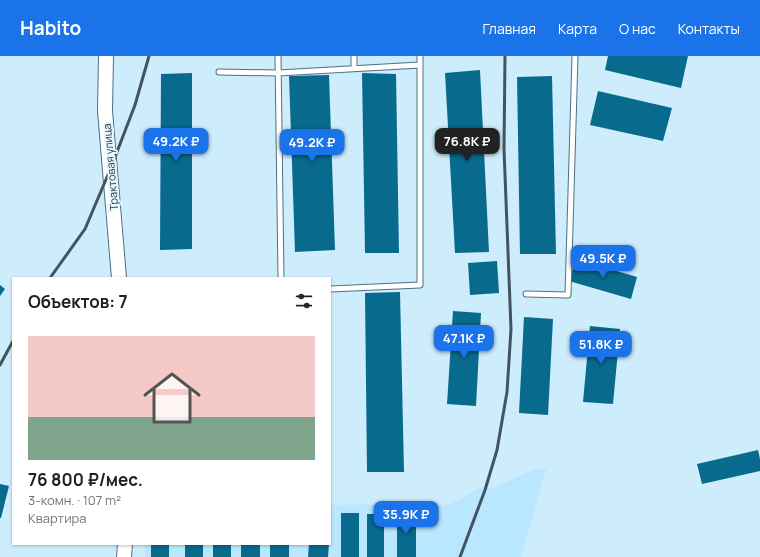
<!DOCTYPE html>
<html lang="ru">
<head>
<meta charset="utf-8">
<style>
	body { margin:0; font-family:Manrope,sans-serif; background:#f6f6f6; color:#202124; height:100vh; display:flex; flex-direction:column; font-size:15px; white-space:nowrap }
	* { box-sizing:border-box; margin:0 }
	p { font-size:13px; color:#757577 }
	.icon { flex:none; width:22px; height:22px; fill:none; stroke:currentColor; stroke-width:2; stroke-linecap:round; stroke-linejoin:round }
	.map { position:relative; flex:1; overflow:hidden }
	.panel { position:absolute; left:12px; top:221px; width:319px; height:268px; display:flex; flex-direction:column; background:#fff; border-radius:0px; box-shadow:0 1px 3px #0004 }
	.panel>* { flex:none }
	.price { position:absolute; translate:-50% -34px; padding:0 9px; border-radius:8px; background:#1a73e8; color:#fff; font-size:13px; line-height:26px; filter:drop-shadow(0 1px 2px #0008) }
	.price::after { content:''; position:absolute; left:50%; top:24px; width:12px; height:9px; margin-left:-6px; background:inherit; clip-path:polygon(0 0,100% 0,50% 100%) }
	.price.on { background:#222; color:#fff }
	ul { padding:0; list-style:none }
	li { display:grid; align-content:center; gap:8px; height:212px; padding:0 16px }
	li span { display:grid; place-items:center; height:124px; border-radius:0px; color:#555 }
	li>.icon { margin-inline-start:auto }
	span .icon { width:72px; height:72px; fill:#fffc; stroke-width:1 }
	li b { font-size:17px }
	h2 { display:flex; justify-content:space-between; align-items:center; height:48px; padding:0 16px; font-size:17px }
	header { display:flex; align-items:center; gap:24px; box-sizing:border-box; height:56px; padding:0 20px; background:#1a73e8; color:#fff }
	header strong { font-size:19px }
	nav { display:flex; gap:22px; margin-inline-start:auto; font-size:14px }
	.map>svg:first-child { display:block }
</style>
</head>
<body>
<header>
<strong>Habito</strong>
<nav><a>Главная</a><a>Карта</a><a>О нас</a><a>Контакты</a></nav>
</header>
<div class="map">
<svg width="760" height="501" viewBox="0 0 760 501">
	<rect width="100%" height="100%" fill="#cdecfc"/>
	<path fill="#b8e7ff" d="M534,413H546L521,501H145V488H330V449L413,448L449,449L482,431L492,433Z"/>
	<path fill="#086a8d" d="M608,0H688L681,32L605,14Z
		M480,14L489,196L455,197L445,17Z
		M192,17V193L160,194L161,18Z
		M362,17L396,18L399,197H365Z
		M329,19L335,194L295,196L289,20Z
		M552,20L556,198H520L517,21Z
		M598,35L672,52L663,85L590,69Z
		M576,203L637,221L631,243L569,225Z
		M497,205L499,237L470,239L468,207Z
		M0,229L5,233L0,240Z
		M400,236L404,416H367L365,237Z
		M453,255L481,257L476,350L447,348Z
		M524,261L553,263L548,359L519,357Z
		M590,270L620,273L613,348L583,346Z
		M758,394L760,403V415L702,428L697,408Z
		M0,428L9,430L1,462H0Z
		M341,457H359V501H341Z
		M397,457H416V501H397Z
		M367,458H384V501H367Z
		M151,488H169V501H151Z
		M185,488H203V501H185Z
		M213,488H231V501H213Z
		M241,488H260V501H241Z
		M270,488H289V501H270Z
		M309,488H329L328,501H308Z"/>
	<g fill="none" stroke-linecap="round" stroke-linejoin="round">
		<g stroke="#4e7283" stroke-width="7">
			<path id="lane" d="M278,0L281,222
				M354,0V12
				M420,0V9
				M219,16L278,17L420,9V229L330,233
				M526,238L568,239L575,0"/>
		</g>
		<g stroke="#4e7283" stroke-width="16">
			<path id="secondary" d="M106,0L105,55L119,222
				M124,501L125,488"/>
		</g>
		<use href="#lane" stroke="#fff" stroke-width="5"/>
		<use href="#secondary" stroke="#fff" stroke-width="14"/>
		<path stroke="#42545d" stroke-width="3" d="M50,222L85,173L110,114L135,49L149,0
			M0,309L13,285
			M460,501L485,434L497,394L507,336L511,273L504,93L505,0"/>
	</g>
	<g text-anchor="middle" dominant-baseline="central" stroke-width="4" stroke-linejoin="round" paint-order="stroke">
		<g font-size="11" fill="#2a3a41" stroke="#e7f7fe">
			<text transform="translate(110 111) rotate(-95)">Трактовая улица</text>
		</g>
	</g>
</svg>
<b class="price" style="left:176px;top:106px">49.2K ₽</b>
<b class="price on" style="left:467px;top:106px">76.8K ₽</b>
<b class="price" style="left:312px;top:107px">49.2K ₽</b>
<b class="price" style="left:603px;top:223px">49.5K ₽</b>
<b class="price" style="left:464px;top:303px">47.1K ₽</b>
<b class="price" style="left:601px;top:309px">51.8K ₽</b>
<b class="price" style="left:406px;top:479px">35.9K ₽</b>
<section class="panel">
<h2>Объектов: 7<svg class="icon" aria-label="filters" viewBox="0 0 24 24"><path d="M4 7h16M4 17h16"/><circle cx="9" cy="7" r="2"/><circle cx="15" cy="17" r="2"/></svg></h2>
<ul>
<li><span style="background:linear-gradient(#f6c9c9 65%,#7fa58c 0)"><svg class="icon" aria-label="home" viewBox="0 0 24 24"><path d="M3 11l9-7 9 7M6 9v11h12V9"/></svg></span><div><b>76 800 ₽/мес.</b><p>3-комн. · 107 m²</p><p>Квартира</p></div></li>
</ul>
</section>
</div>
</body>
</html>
